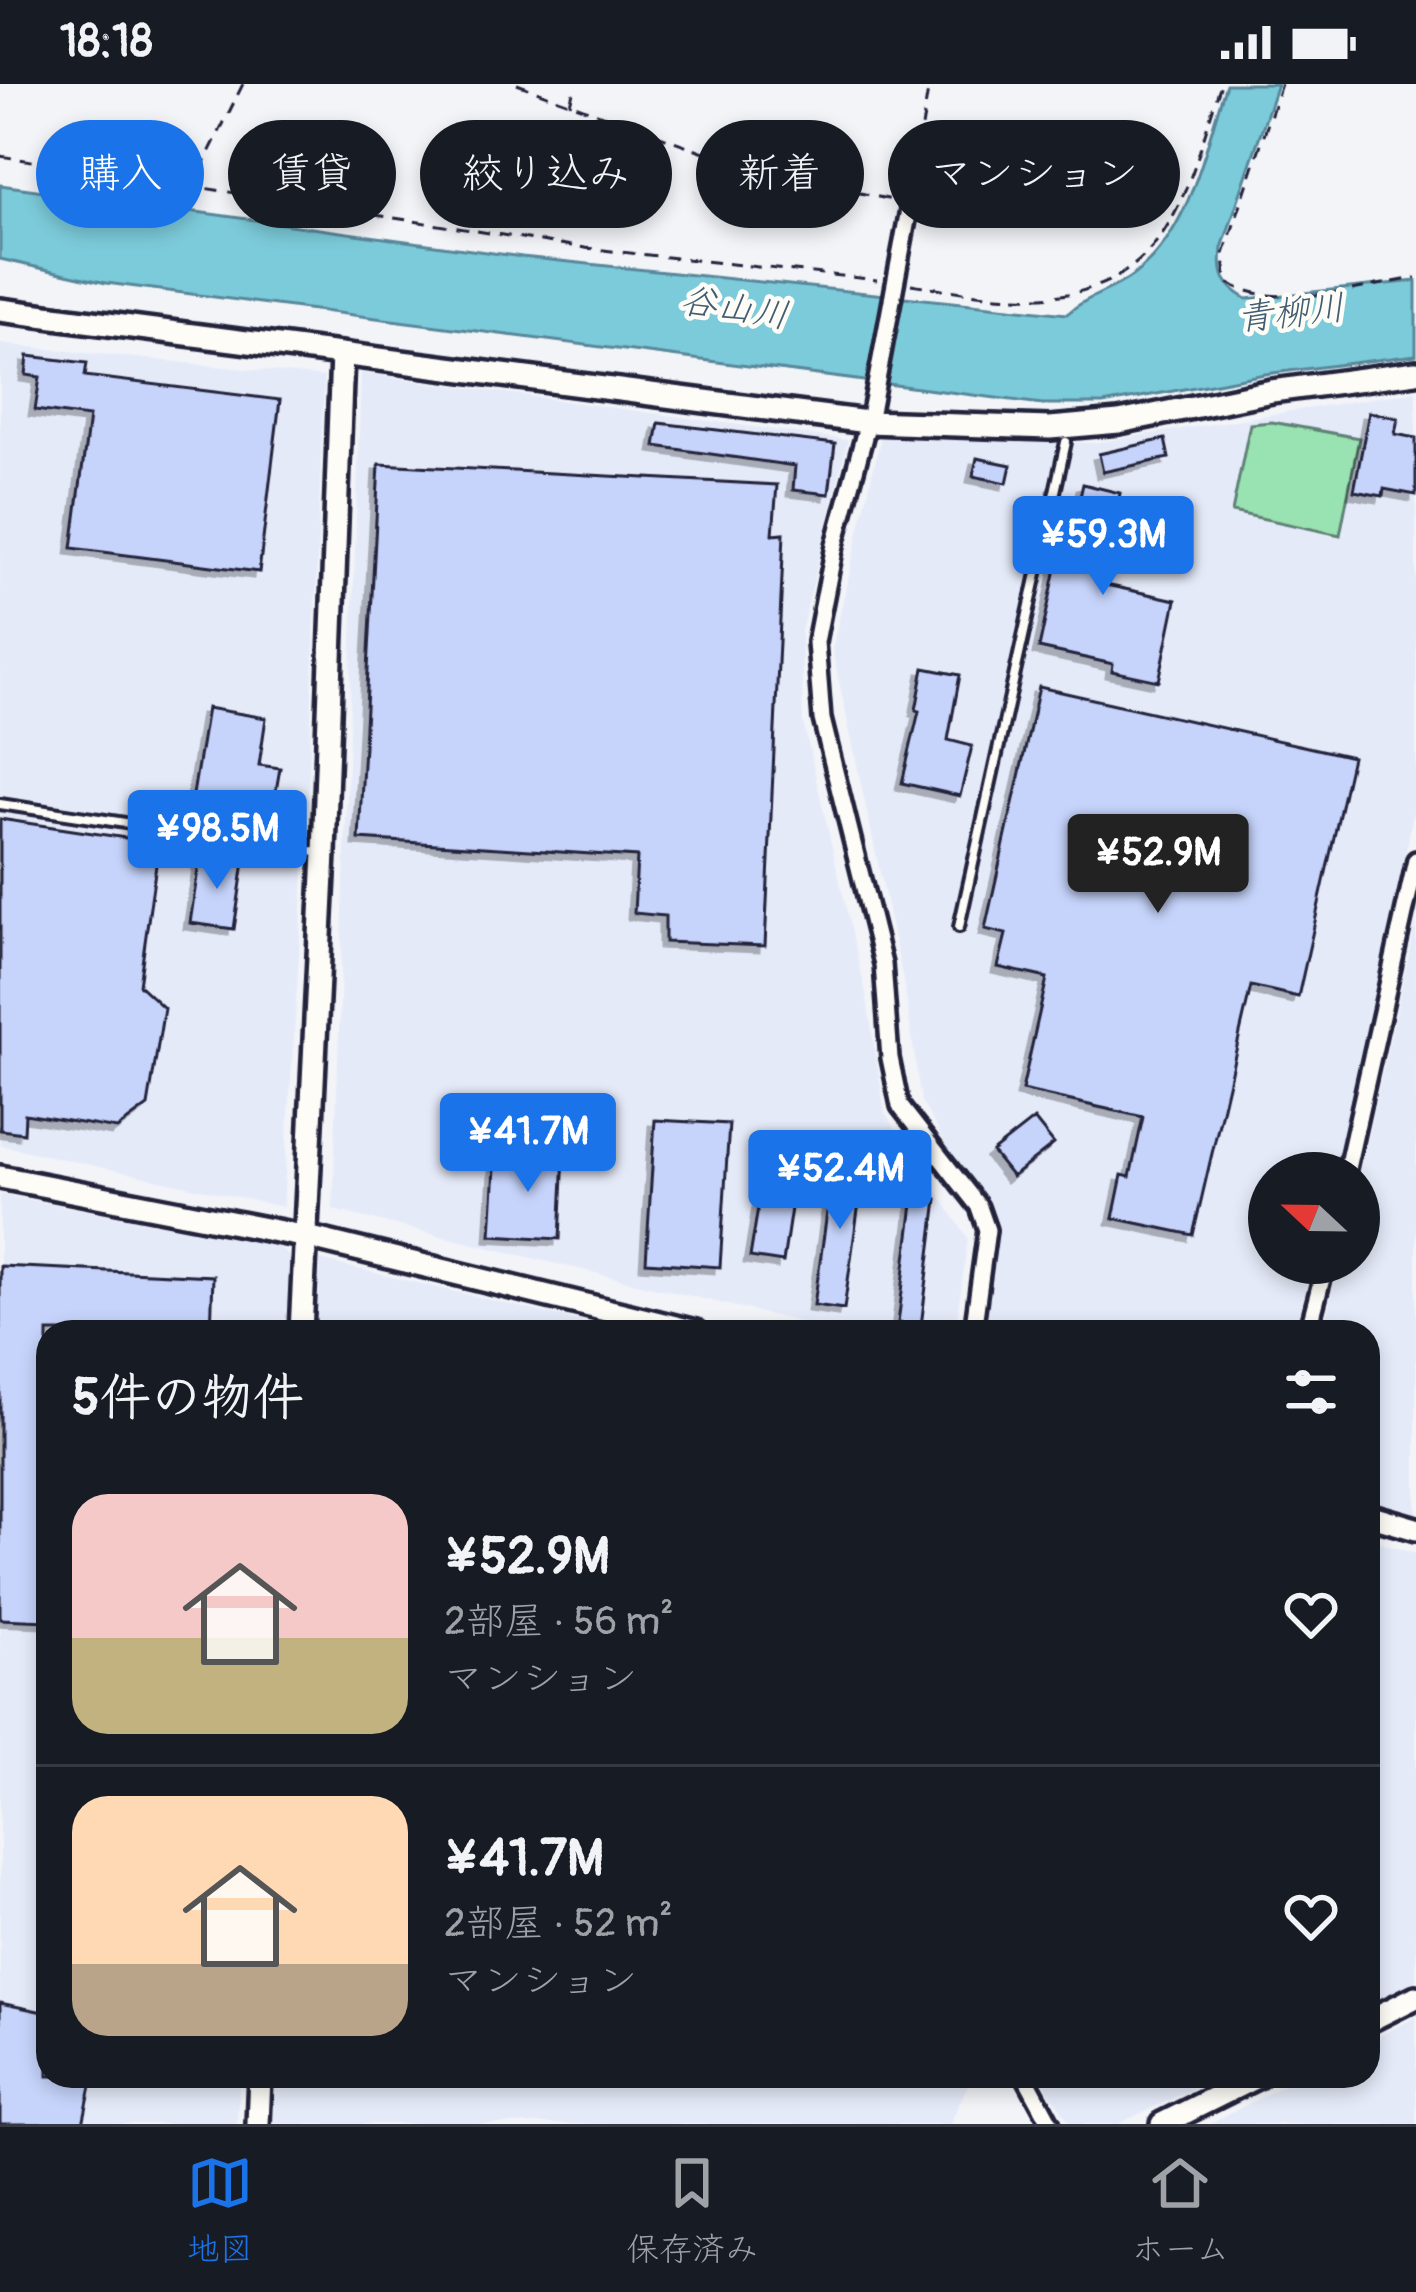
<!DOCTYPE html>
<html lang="ja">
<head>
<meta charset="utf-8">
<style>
	body { margin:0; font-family:Pangolin,"Klee One",sans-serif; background:#20242c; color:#f1f3f6; height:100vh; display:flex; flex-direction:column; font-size:45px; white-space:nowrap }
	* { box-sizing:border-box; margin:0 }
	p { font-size:39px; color:#9ea1a6 }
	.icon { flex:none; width:66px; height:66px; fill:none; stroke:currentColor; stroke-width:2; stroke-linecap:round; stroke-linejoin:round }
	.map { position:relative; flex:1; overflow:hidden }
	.panel { position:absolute; left:36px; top:1236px; width:1344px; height:768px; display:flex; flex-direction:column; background:#171b24; border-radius:36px; box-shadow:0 6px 18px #0003 }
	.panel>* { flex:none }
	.guide { position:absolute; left:36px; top:36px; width:1344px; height:108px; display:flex; gap:24px }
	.needle { width:78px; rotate:292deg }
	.buttons { position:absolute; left:1248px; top:1068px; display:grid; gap:24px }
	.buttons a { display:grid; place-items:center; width:132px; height:132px; border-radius:50%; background:#171b24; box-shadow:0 6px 18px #0003; font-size:60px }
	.price { position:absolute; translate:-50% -102px; padding:0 27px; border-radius:12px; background:#1a73e8; color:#fff; font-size:39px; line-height:78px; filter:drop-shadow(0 3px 6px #0008) }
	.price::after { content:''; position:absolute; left:50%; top:72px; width:36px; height:27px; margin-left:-18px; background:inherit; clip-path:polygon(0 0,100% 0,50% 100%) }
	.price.active { background:#222; color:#fff }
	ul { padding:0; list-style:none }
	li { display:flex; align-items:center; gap:36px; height:300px; padding:0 36px }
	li+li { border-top:3px solid #363941 }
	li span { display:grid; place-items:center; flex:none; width:336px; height:240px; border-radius:36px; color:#555 }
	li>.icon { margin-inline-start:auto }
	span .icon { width:144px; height:144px; fill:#fffc; stroke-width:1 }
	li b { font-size:51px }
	h2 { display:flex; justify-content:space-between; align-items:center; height:144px; padding:0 36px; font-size:51px }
	.tag { padding:0 42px; border-radius:54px; background:#171b24; box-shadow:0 6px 18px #0003; font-size:42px; line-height:108px }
	.tag.active { background:#1a73e8; color:#fff }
	.status { display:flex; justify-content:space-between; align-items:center; height:84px; padding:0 60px; background:#171b24; direction:ltr }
	.status svg { height:33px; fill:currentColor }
	.tab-bar { display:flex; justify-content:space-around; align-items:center; height:168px; border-top:3px solid #363941; background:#171b24; font-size:33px; color:#9ea1a6 }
	.tab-bar a { display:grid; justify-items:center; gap:6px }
	.tab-bar .active { color:#1a73e8 }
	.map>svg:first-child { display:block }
</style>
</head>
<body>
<div class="status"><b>18:18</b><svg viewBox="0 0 49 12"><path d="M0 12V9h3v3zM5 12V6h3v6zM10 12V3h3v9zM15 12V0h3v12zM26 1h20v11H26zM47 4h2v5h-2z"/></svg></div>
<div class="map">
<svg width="1416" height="2040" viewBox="0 0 1416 2040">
	<defs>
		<filter id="shadow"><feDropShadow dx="-6" dy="6" stdDeviation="0" flood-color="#0004"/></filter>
	</defs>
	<rect width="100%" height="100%" fill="#f2f4f8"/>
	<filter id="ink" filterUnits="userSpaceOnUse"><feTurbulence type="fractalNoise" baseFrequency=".00833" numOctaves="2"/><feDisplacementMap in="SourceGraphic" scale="24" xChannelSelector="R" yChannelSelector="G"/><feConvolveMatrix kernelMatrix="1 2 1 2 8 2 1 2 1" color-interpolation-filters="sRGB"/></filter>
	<g filter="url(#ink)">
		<path fill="#e5eaf9" d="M0,260L324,293L307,743L283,1123L0,1061Z
			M361,289L848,356L801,548L803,638L866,910L885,1029L968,1154L955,1248H841L333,1126Z
			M1416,307V715L1377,916L1335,1089H1269V1179H1312L1295,1248H986L995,1146L921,1017L905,905L832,565L881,352L1094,359Z
			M1416,840V1433L1368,1418V1248H1323L1339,1179H1359V1091Z
			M0,1110L279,1163L290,1173L285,1248H48V1992H240L237,2040H0Z
			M320,1176L626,1248H316Z
			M1368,1455L1416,1470V1896L1368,1920Z
			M1416,1933V2040H1210L1302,1992H1368V1958Z
			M276,1992H965L968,2000L950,2040H274Z
			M1040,1992H1220L1118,2040H1070Z"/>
		<path fill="#99e2b1" stroke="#5e8276" stroke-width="3" d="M1272,338L1359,354L1340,451L1232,428L1250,340Z"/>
		<path fill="#7ccbda" stroke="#58879a" stroke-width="3" d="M1226,0H1277L1222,164C1219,191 1223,201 1247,215L1416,197V271L1265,290L1103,320H1042L106,199L0,175V101L522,173L1067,230C1087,212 1111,207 1132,192C1191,149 1204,65 1226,0Z"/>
		<path fill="#c6d4fb" stroke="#22223b" stroke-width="3" filter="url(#shadow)" d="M502,109L524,113L520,137L498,133Z
			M28,272L87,279L85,292L280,316L259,488L72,464L89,333L35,326L40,293L26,291Z
			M1369,328L1398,334L1395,350L1416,354V411L1384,405L1383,412L1354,407Z
			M659,339L835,360L829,410L793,406L795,382L655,362Z
			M1165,355L1169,374L1103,388L1099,370Z
			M977,374L1011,381L1007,399L973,392Z
			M379,380L777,401L773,450L784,449L765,862L665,858V832L634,829L637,773L359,755Z
			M1083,400L1120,409L1113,443L1118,445L1106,501L1176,516L1159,597L1112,587L1113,580L1039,564L1067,433L1075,435Z
			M924,584L960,591L948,656L972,662L960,712L902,699L919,627L916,626Z
			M1039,603L1352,673L1298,913L1251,902L1193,1151L1113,1134L1122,1091L1130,1093L1143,1033L1022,1006L1047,894L998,883L1006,850L985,845Z
			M207,624L266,634L259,681L280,684L272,730L192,717Z
			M0,735L159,759L139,901L164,924L148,1022L117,1045L25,1030L24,1049L0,1046Z
			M200,772L244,778L234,845L190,839Z
			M1034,1035L1054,1060L1012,1093L992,1068Z
			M655,1036L729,1040L720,1183L646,1178Z
			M496,1066L564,1070L560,1155L491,1151Z
			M835,1072L865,1076L844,1225L814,1221Z
			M762,1099L794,1104L783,1178L750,1173Z
			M914,1112L937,1115L921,1242L898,1239Z
			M0,1182L213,1192L211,1248H48V1537L0,1535Z
			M0,1919L48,1929V1992H93L83,2040H0Z"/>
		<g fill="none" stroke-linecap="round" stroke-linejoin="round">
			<g stroke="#22223b" stroke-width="16">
				<path id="lane" d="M0,720L323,769
					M959,843L1066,358"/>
			</g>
			<g stroke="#22223b" stroke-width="24">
				<path id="street" d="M910,120L872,323L835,461L816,558L822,635L883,880L890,974L900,1022L979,1123L987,1146L973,1248
					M1346,1089L1416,776
					M1308,1248L1326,1179
					M1025,1992L1051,2040"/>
			</g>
			<g stroke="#22223b" stroke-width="30">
				<path id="secondary" d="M0,226L867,338L1050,344L1119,338L1272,307L1416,288
					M0,1093L307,1153L696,1248
					M301,1248L324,769L342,270
					M1368,1431L1416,1445
					M1368,1937L1416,1913
					M258,2040L260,1992
					M1162,2040L1258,1992"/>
			</g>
			<path stroke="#22223b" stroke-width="3" stroke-dasharray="12 9" stroke-linecap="butt" d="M517,0L751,85L892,116
				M1281,0L1224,170L1226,198C1280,228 1359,203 1416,194
				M570,20L575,0
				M0,72L585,164L877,196
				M191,105L243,0
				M912,105L929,0
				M911,200C1005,215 1112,237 1169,139C1194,97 1205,45 1221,0"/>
			<use href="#lane" stroke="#fdfcf7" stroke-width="8"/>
			<use href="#street" stroke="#fdfcf7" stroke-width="15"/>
			<use href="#secondary" stroke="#fdfcf7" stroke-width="21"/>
		</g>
	</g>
	<g text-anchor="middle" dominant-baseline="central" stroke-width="9" stroke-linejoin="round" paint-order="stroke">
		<g font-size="36" font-style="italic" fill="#425d73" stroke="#fdfcf7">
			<text transform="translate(735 224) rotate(9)">谷山川</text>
			<text transform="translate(1291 229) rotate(-6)">青柳川</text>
		</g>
	</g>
</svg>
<div class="buttons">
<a><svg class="needle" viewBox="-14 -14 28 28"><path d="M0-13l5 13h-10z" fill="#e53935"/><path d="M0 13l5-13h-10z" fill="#9ea1a6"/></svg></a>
</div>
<b class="price" style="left:1103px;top:514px">¥59.3M</b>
<b class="price" style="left:217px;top:808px">¥98.5M</b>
<b class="price active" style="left:1158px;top:832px">¥52.9M</b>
<b class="price" style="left:528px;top:1111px">¥41.7M</b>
<b class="price" style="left:840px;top:1148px">¥52.4M</b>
<div class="guide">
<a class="tag active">購入</a>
<a class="tag">賃貸</a>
<a class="tag">絞り込み</a>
<a class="tag">新着</a>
<a class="tag">マンション</a>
</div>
<section class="panel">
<h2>5件の物件<svg class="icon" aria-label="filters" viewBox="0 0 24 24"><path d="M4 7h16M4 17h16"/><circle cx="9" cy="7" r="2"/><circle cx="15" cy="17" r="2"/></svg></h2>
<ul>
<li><span style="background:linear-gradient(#f6c9c9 60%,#c2b280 0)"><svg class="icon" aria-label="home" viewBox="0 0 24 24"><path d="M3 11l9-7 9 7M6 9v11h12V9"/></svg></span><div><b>¥52.9M</b><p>2部屋 · 56 m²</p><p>マンション</p></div><svg class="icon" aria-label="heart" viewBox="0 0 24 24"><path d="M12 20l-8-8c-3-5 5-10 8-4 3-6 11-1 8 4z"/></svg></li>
<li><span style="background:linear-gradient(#ffd9b3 70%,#b9a48a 0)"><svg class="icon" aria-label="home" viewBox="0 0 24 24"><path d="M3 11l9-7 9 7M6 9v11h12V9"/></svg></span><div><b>¥41.7M</b><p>2部屋 · 52 m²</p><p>マンション</p></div><svg class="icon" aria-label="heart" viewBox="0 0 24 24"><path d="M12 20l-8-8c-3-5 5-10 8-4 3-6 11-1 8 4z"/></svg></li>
</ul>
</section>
</div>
<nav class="tab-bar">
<a class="active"><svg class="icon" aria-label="map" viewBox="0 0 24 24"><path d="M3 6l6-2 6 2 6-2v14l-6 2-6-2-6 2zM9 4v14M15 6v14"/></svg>地図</a>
<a><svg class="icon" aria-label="saved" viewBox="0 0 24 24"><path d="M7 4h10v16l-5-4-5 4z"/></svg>保存済み</a>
<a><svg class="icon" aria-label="home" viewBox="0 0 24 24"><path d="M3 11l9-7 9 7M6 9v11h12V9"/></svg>ホーム</a>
</nav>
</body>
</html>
